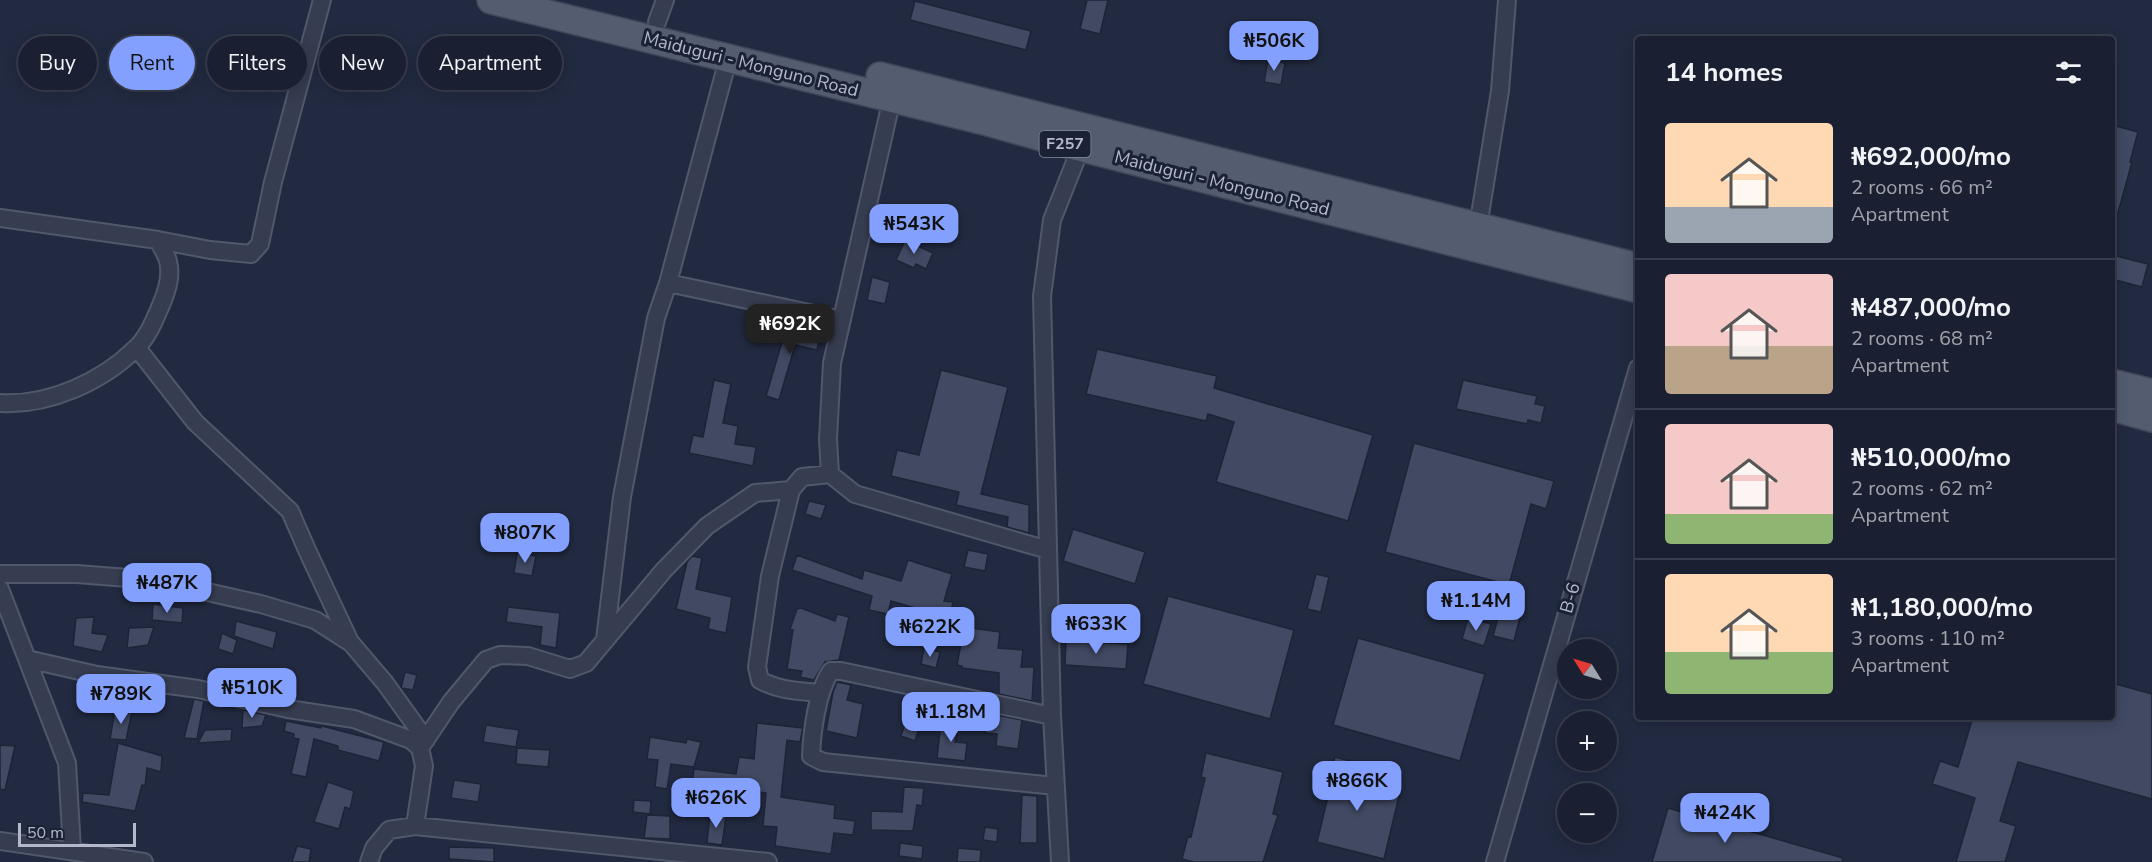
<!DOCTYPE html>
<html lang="en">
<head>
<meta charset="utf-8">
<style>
	body { margin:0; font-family:"Nunito Sans",sans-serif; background:#232839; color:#f1f3f6; height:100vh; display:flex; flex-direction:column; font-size:22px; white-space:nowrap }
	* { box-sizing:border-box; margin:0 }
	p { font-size:20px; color:#9fa3ab }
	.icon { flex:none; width:33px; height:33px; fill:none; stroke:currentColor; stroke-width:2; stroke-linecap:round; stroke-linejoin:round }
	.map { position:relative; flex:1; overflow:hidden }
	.drawer { position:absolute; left:1635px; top:36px; width:480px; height:684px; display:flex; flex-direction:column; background:#1a2031; border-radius:6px; box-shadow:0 3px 15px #0003,0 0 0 2px #383e4d }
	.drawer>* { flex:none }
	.hud { position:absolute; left:18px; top:36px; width:570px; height:54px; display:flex; gap:12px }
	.needle { width:39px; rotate:307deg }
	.controls { position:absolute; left:1557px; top:639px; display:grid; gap:12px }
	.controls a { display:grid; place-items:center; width:60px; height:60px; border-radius:50%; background:#1a2031; box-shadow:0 3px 15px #0003,0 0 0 2px #383e4d; font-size:30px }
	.scale { position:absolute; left:18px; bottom:15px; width:118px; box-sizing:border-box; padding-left:6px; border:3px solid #b3b8cb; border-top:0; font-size:16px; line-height:21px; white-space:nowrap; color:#b3b8cb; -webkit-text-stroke:4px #1b2235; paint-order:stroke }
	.price { position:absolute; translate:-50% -51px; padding:0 14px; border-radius:12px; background:#84a0ff; color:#111; font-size:20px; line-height:39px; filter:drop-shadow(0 2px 3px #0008) }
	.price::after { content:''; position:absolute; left:50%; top:36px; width:18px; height:14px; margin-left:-9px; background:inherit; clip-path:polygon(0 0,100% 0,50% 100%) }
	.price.selected { background:#222; color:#fff }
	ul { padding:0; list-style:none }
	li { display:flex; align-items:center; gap:18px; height:150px; padding:0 30px }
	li+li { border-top:2px solid #383e4d }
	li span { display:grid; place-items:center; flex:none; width:168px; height:120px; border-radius:6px; color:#555 }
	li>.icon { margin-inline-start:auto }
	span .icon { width:72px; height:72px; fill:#fffc; stroke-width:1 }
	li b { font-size:26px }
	h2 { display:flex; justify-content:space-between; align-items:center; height:72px; padding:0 30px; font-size:26px }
	.tag { padding:0 21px; border-radius:27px; background:#1a2031; box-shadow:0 3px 15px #0003,0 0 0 2px #383e4d; font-size:21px; line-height:54px }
	.tag.selected { background:#84a0ff; color:#111 }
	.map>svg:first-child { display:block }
</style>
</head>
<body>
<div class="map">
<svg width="2152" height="862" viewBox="0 0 2152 862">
	<rect width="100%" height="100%" fill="#222a41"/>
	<path fill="#414963" stroke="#1d2437" stroke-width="1.5" d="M1087,0H1108L1100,34L1080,29Z
		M915,1L1031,31L1026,50L910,20Z
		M1268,60L1285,63L1281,85L1264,82Z
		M2112,125L2138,132L2130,162H2132L2116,220L2112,219Z
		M905,240L933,253L926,269L916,264L914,268L896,260Z
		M2112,255L2148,264L2142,287L2112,279Z
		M872,277L890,282L885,304L867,300Z
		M783,324L821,333L817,350L795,345L779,400L766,396L782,342H779Z
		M1097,349L1217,376L1214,388L1373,435L1348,521L1216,482L1234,422L1208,414L1206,421L1086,394Z
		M941,370L1008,387L981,494L1029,505V533L1007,527L1008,517L956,505L959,492L891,476L897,450L919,455Z
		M714,380L731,384L723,423L738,426L735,444L756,447L753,466L689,453L693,435L703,437Z
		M1463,380L1537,396L1535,404L1545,406L1541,423L1528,420L1527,424L1456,409Z
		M1414,443L1554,481L1546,509L1531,504L1509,585L1385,552Z
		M809,501L826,505L821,519L805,514Z
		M1073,529L1145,552L1135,584L1063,561Z
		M968,550L988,554L985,571L964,567Z
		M517,553L536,556L532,576L514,573Z
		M797,555L862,579L864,570L901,581L908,560L952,574L944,601L953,602L948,626L934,623L936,614L891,601L888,614L869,610L872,596L792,570Z
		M692,556L702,558L696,589L732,597L726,633L708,629L710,618L676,609L687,562Z
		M1316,574L1329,577L1321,612L1307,609Z
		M1168,596L1294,630L1270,719L1143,684Z
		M1504,596L1524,601L1514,641L1493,636Z
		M153,604L183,608L182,623L152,620Z
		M508,607L560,613L556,648L540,645L542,627L506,622Z
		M801,608L835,621L837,614L849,617L839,660L825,662L814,680L800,677L802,671L787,669L793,630L790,629L797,609Z
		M94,617L92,633L108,635L102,652L73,646L76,618Z
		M1468,618L1491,624L1484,646L1462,639Z
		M236,621L277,632L273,649L234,636Z
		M154,627L148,645L127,648L129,628Z
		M964,627L1000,632L998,648L1023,650L1021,667H1034L1032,701L999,694V673L962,668V666L957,665Z
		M222,633L237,640L233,654L218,649Z
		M1358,638L1485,674L1460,761L1333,725Z
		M1066,641L1128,644L1126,669L1065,665Z
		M924,648L940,652L936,668L921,664Z
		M405,672L417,675L413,690L401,688Z
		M837,682L851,685L847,700L863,704L857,738L826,731L833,692Z
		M2112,683L2152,694V799L2018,762L2000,821L2016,826L2005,862H1956L1975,798L1932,784L1940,761L1958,767L1973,717H2112Z
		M194,699L204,701L197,739L184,738Z
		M115,710L132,712L126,740L110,739Z
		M243,710L266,715L262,726L242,728Z
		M997,715L1022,720L1018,749L996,746L997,734L985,733L988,716L997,717Z
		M944,720L959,723L955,742L967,743L965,761L937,758L940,731Z
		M286,721L321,728L322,726L384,742L379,761L338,750V746L314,739L306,777L291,774L299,739L293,738L294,734L284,731Z
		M906,721L920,725L915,741L901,736Z
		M757,723L803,728L800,742L787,740L781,797L835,805L834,818L855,821L853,835L834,833L831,854L775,846L777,827L763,826L766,793L692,784L694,769L736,774L739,757L754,759Z
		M486,725L519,730L516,747L483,742Z
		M232,729L231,741L198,743L205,730Z
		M650,737L686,743L687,739L701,742L694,767L671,764L667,789L655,787L658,760L647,759Z
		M118,743L162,756L161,772L147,768L145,786L142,785L135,811L82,802L83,793L109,795Z
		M0,745L15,746L5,790L0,789Z
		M517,748L550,750L548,767L516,764Z
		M1206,753L1283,772L1273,814L1278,815L1263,862H1194L1182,859L1188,836L1191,837L1205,778L1201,777Z
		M1335,757L1373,767L1367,788L1399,796L1384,859L1317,842L1334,772L1331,771Z
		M454,780L481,784L478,802L451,798Z
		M328,782L354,791L350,809L345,807L339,829L314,822Z
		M904,787L924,788L922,806L917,805L913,831L871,830V811L902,812Z
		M1022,795L1037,796V843H1020Z
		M634,800L651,801L650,814L633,812Z
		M1668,808L1843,858L1842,862H1652Z
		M710,814L726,815L722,845L707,843Z
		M647,815L670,816V839L644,838Z
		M985,827L998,829L997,842L983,840Z
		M900,843L923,846L922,859L899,856Z
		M297,846L311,849L309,862H292Z
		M449,847L494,848V862L449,859Z
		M958,848L981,850L980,862H957Z"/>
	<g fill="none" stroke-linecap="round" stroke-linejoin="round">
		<g stroke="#51586b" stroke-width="20">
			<path id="street" d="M657,22L665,0
				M0,218L158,240L210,250L251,254L260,244L273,182L322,0
				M1478,227L1500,91L1507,0
				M668,283L842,320
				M137,348L195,422L290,511L307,550L350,642
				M0,403C48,406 102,382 136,348C148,337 155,319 161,305C167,291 172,276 168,261C166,254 161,246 158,240
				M830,474L828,439L832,363L892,98
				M0,574H77L154,580L261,604L315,620L351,643L385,683L426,740
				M0,589L67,763L72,850
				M605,640L622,497L656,318L668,283L728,59
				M27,659L97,675L198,689L288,709L354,719L411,740L420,748L424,766L415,826
				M821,693C800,691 779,691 760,680L757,667L770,576L791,490L802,477L830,474L855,494L1048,550
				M1052,716L841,671H831C817,691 812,732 811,756L823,762L1055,786
				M420,748L451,702L486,660L500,655L528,656L570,669L586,663L664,570L707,526L755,493L791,490
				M0,841L144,862
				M369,862L374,848L389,830L415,826L768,862
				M1060,862L1052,716L1042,296L1052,220L1081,147
				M1495,862L1638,368"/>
		</g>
		<g stroke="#404659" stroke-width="30">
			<path id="primary" d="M491,0L988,122L1063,143L1638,289
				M880,76L1638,267
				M2112,383L2152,393
				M2112,407L2152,418"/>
		</g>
		<use href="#street" stroke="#363d50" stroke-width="16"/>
		<use href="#primary" stroke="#545c70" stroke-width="27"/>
	</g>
	<g text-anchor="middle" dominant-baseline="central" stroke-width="6" stroke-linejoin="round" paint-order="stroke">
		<rect fill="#1b2235" stroke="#858b9e" stroke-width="1.5" x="1039.5" y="131" width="51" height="26" rx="4.5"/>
		<g font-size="16" font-weight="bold" fill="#b3b8cb">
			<text x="1065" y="144">F257</text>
		</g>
		<g font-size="18" fill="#b3b8cb" stroke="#1b2235">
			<text transform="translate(751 64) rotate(14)">Maiduguri - Monguno Road</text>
			<text transform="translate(1222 183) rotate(14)">Maiduguri - Monguno Road</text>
			<text transform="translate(1570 598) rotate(-74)">B-6</text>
		</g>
	</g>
</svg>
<div class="controls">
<a><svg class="needle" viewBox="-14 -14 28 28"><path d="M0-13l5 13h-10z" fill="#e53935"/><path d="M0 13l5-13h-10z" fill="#9fa3ab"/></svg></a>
<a>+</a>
<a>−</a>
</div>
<div class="scale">50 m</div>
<b class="price" style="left:1274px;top:72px">₦506K</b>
<b class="price" style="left:914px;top:255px">₦543K</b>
<b class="price selected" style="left:790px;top:355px">₦692K</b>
<b class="price" style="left:525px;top:564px">₦807K</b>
<b class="price" style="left:167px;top:614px">₦487K</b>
<b class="price" style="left:1476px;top:632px">₦1.14M</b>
<b class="price" style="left:1096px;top:655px">₦633K</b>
<b class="price" style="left:930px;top:658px">₦622K</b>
<b class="price" style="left:252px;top:719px">₦510K</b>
<b class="price" style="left:121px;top:725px">₦789K</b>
<b class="price" style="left:951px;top:743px">₦1.18M</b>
<b class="price" style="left:1357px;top:812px">₦866K</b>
<b class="price" style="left:716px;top:829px">₦626K</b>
<b class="price" style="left:1725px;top:844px">₦424K</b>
<div class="hud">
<a class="tag">Buy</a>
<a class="tag selected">Rent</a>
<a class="tag">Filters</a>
<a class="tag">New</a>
<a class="tag">Apartment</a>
</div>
<section class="drawer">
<h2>14 homes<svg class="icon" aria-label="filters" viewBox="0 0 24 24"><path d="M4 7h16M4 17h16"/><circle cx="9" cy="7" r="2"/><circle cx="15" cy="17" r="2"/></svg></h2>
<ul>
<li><span style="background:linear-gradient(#ffd9b3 70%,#9aa5b1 0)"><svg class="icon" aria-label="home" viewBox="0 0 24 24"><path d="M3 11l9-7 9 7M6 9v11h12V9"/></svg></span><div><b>₦692,000/mo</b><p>2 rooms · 66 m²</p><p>Apartment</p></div></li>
<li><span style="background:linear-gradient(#f6c9c9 60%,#b9a48a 0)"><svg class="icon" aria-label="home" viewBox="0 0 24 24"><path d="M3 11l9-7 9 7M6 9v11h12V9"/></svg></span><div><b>₦487,000/mo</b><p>2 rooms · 68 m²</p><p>Apartment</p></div></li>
<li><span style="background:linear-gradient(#f6c9c9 75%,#8fb573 0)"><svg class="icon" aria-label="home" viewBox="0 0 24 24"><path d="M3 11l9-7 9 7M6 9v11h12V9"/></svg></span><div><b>₦510,000/mo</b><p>2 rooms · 62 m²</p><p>Apartment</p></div></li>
<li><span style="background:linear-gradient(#ffd9b3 65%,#8fb573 0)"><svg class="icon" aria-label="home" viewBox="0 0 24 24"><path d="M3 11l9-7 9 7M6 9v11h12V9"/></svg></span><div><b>₦1,180,000/mo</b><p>3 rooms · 110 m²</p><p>Apartment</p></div></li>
</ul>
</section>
</div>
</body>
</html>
